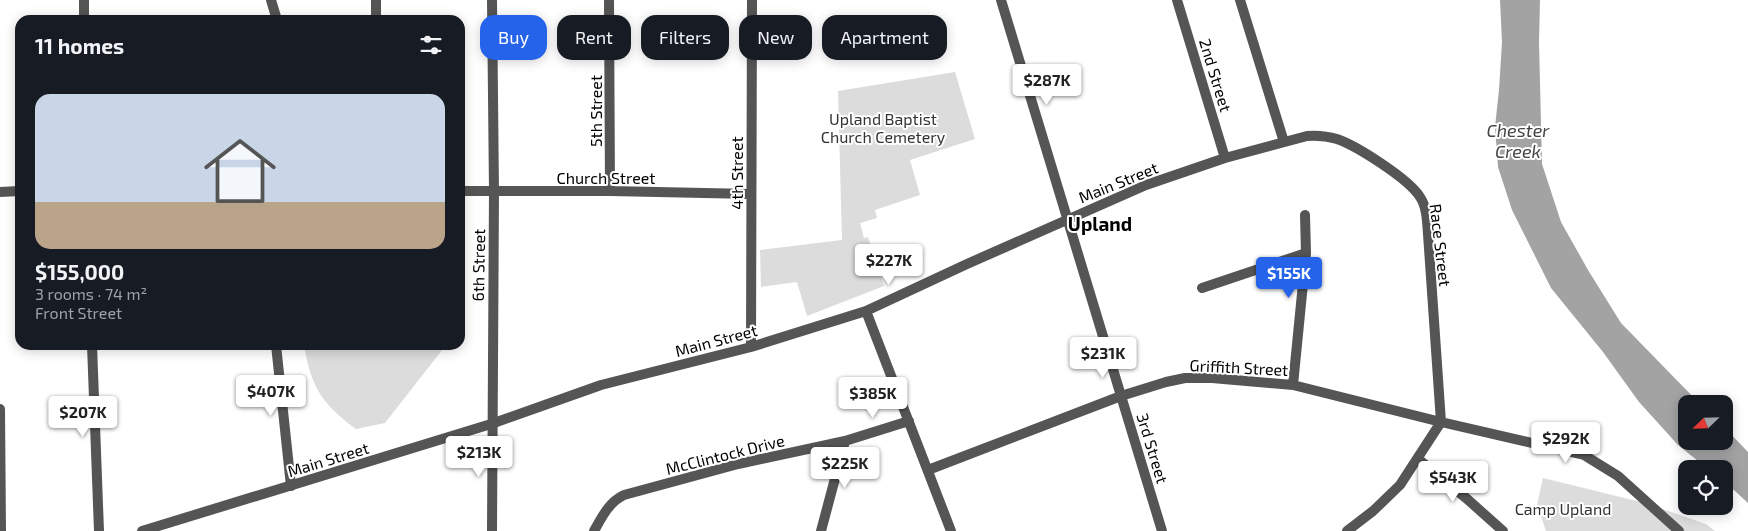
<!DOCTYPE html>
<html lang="en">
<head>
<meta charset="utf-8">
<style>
	body { margin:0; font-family:"Exo 2",sans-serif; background:#20242c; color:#f1f3f6; height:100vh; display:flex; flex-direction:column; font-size:19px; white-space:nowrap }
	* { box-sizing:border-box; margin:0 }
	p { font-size:16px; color:#9ea1a6 }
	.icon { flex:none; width:28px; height:28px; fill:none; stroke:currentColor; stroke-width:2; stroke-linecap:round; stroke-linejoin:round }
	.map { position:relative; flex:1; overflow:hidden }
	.details { position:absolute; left:15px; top:15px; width:450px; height:335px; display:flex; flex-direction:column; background:#171b24; border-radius:15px; box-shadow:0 2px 12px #0003 }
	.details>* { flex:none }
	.top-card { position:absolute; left:480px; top:15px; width:475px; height:45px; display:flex; gap:10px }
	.needle { width:32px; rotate:247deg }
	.tools { position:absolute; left:1678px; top:395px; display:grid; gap:10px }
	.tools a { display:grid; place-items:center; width:55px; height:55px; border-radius:10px; background:#171b24; box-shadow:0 2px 12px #0003; font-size:25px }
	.price { position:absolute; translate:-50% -42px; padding:0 11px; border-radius:5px; background:#fff; color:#222; font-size:16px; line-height:32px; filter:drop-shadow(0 1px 2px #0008) }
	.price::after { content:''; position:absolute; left:50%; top:30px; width:15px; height:11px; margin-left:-8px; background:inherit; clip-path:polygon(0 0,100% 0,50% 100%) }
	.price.current { background:#2563eb; color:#fff }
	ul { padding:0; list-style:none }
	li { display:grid; align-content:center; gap:10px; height:265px; padding:0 20px }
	li span { display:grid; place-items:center; height:155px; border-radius:15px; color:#555 }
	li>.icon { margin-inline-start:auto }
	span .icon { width:90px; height:90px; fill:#fffc; stroke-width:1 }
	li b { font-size:21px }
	h2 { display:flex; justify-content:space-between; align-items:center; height:60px; padding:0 20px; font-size:21px }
	.chip { padding:0 18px; border-radius:15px; background:#171b24; box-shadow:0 2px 12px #0003; font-size:18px; line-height:45px }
	.chip.current { background:#2563eb; color:#fff }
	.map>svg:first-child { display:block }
</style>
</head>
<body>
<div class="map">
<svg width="1748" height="531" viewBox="0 0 1748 531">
	<rect width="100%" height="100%" fill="#fff"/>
	<path fill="#dcdcdc" d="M955,72L975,139L910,160L920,195L875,210L877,218L860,223L864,238L868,237L884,286L807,316L797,282L761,287L760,250L842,240L838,91Z
		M304,345H446L385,423L356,429C322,404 311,387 304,345Z
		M1543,478L1645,503L1706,524L1715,531H1546L1537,505Z"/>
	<path fill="#a3a3a3" d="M1500,0H1540L1539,42L1542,164L1561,222L1588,270L1621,323L1700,404H1686V441H1724V427L1748,452V503L1724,481V469H1708L1678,445L1639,402L1603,352L1551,288L1512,210L1498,167L1495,127L1499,90L1502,42Z"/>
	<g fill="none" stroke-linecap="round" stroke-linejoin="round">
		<path stroke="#555" stroke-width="10" d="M271,0L277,20
			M609,0L610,191
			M1001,0C1056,177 1109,354 1162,531
			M1177,0L1225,158
			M1240,0L1284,142
			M376,20V0
			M460,191H610L751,194
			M0,192L20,191
			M1202,288L1306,253
			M866,311L951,531
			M276,345L291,486
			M751,347L752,0
			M1293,385L1306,253L1305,215
			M0,409L1,531
			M491,424L601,385L751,347L866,311L967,264L1146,185L1225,158L1307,136C1318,135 1327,136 1337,139C1357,146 1409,179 1420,197C1427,207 1427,222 1428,234L1441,422
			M1418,459L1466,498L1503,531
			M928,470L1121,396L1166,382L1185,378H1212L1293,385L1441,422L1584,455L1618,476L1679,531
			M594,531C602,517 609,502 624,495L738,464L845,441L909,421
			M821,531L845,441
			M1347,531L1373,511L1400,485L1441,422"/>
		<path stroke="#555" stroke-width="10" d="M84,0V20
			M92,345L99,531
			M142,531L491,424
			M492,531L494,192L492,0"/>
	</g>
	<g text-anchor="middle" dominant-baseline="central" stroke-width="4" stroke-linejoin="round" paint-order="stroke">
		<g font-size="16" fill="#000" stroke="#fff">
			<text transform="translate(1216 75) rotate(73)">2nd Street</text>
			<text transform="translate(595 111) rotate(-90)">5th Street</text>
			<text transform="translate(736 173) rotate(-90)">4th Street</text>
			<text x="606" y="177">Church Street</text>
			<text transform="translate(1118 182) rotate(-22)">Main Street</text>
			<text transform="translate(1441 245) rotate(83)">Race Street</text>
			<text transform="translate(478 265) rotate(-89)">6th Street</text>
			<text transform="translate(716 340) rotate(-15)">Main Street</text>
			<text transform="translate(1239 367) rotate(3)">Griffith Street</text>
			<text transform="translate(1153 448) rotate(73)">3rd Street</text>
			<text transform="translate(725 454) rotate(-14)">McClintock Drive</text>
			<text transform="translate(328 459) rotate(-17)">Main Street</text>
		</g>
		<g font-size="16" fill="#333" stroke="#fff">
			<text x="883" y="118">Upland Baptist<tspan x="883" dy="18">Church Cemetery</tspan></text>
			<text x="1563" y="508">Camp Upland</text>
		</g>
		<g font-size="18" font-style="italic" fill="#444" stroke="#fff">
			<text x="1518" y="130">Chester<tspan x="1518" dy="21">Creek</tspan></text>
		</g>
		<g font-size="19" font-weight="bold" fill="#000" stroke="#fff">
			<text x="1100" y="223">Upland</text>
		</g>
	</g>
</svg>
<div class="tools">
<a><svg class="needle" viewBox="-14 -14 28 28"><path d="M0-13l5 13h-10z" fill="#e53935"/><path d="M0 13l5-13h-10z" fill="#9ea1a6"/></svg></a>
<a><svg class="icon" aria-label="locate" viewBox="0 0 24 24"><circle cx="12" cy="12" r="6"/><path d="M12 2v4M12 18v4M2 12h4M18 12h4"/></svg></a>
</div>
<b class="price" style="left:1047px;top:106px">$287K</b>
<b class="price" style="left:889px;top:286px">$227K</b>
<b class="price current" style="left:1289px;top:299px">$155K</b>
<b class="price" style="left:1103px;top:379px">$231K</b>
<b class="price" style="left:271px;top:417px">$407K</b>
<b class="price" style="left:873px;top:419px">$385K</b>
<b class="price" style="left:83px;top:438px">$207K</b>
<b class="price" style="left:1566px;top:464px">$292K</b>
<b class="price" style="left:479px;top:478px">$213K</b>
<b class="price" style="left:845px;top:489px">$225K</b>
<b class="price" style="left:1453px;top:503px">$543K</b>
<div class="top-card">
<a class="chip current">Buy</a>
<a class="chip">Rent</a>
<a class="chip">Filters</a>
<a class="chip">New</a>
<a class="chip">Apartment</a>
</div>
<section class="details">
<h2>11 homes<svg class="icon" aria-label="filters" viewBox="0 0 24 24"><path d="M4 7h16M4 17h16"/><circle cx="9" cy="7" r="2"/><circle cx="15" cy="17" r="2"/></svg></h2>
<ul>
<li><span style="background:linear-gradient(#c9d6e8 70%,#b9a48a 0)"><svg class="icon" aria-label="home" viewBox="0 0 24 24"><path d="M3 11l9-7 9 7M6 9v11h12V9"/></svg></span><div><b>$155,000</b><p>3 rooms · 74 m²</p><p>Front Street</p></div></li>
</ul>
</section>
</div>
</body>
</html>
